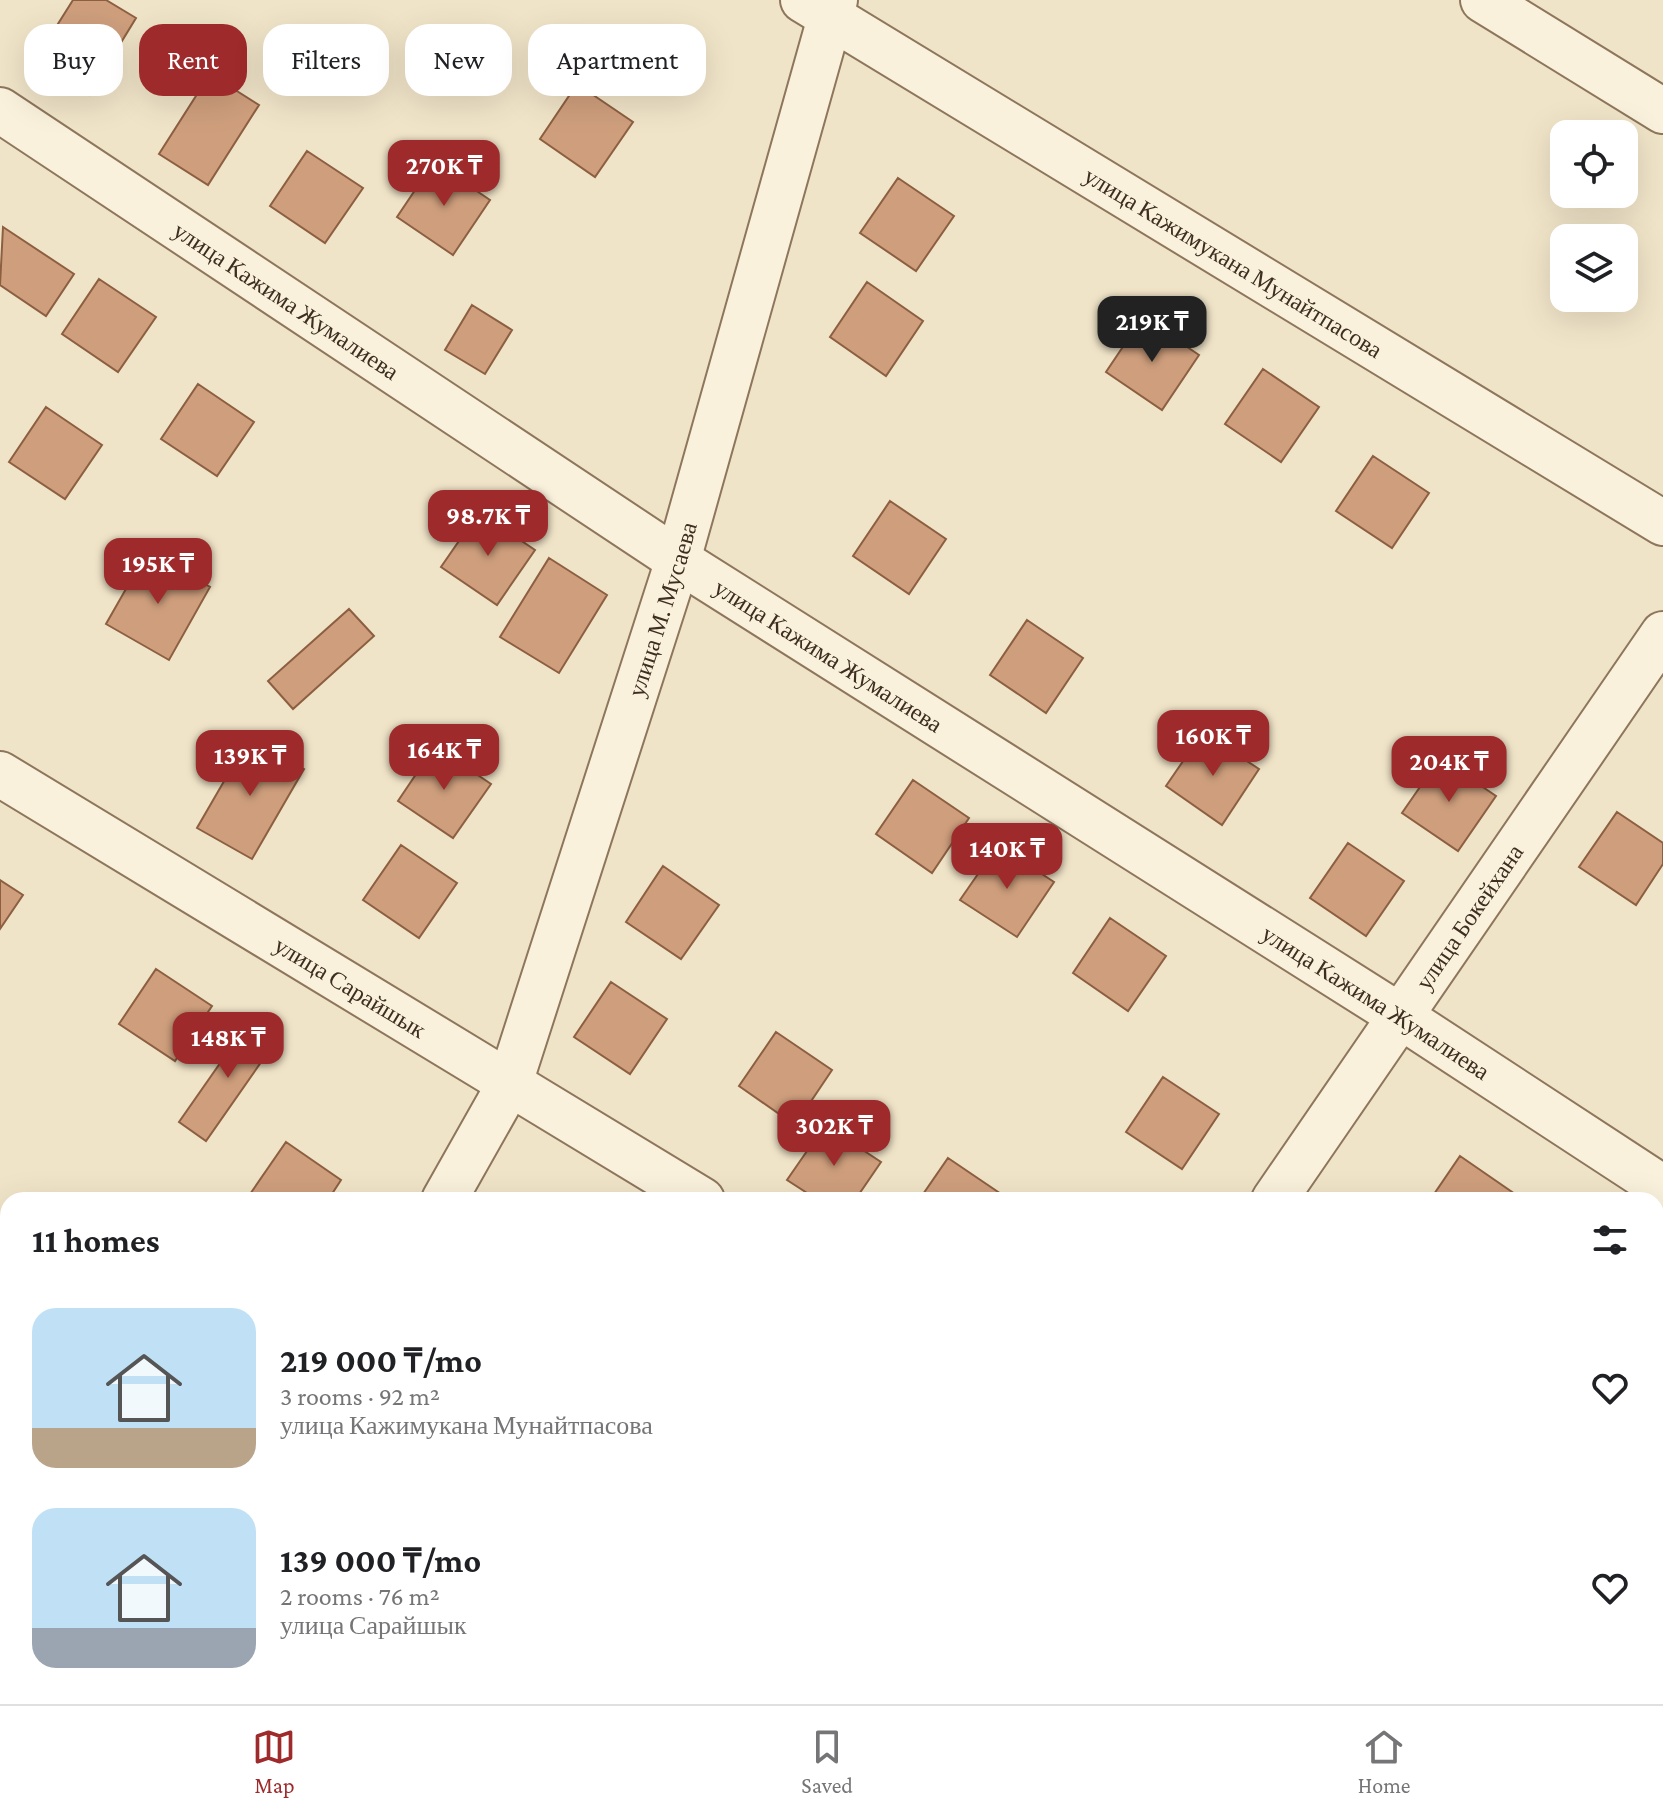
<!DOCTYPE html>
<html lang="en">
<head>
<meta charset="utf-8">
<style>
	body { margin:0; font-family:"Crimson Pro",serif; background:#f6f6f6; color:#202124; height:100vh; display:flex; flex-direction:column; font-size:30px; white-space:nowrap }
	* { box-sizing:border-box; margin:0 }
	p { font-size:26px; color:#757577 }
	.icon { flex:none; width:44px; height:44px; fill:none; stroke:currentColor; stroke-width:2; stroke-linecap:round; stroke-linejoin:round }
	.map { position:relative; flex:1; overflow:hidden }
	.drawer { position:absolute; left:0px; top:1192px; width:1664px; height:512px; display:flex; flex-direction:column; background:#fff; border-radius:24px 24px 0 0; box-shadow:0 8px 32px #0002 }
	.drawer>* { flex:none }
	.hud { position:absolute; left:24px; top:24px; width:800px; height:72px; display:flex; gap:16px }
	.tools { position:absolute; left:1550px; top:120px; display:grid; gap:16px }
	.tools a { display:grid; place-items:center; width:88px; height:88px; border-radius:16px; background:#fff; box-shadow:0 8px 32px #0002; font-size:40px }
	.price { position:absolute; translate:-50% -68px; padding:0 18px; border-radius:16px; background:#9e2a2b; color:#fff; font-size:26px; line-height:52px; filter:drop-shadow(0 2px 4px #0008) }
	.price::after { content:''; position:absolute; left:50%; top:48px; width:24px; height:18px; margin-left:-12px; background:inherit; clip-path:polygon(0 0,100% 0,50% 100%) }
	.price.selected { background:#222; color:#fff }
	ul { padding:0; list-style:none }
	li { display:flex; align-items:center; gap:24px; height:200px; padding:0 32px }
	li span { display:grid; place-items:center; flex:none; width:224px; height:160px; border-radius:24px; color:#555 }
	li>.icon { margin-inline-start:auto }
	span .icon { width:96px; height:96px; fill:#fffc; stroke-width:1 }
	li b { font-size:34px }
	h2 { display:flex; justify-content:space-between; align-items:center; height:96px; padding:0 32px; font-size:34px }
	.pill { padding:0 28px; border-radius:24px; background:#fff; box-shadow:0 8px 32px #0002; font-size:28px; line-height:72px }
	.pill.selected { background:#9e2a2b; color:#fff }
	.dock { display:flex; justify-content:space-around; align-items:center; height:112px; border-top:2px solid #e0e0e0; background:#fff; font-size:22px; color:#757577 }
	.dock a { display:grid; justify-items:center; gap:4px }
	.dock .selected { color:#9e2a2b }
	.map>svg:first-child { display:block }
</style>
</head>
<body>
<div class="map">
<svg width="1663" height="1704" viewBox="0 0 1663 1704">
	<rect width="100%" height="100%" fill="#f0e4c8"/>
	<path fill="#cf9f7d" stroke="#8d5f41" stroke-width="2" d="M73,0H106L136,18L89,95L34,62Z
		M210,74L259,105L208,185L159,154Z
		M577,84L633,122L595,177L540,139Z
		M307,151L363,188L325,243L270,206Z
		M434,162L490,200L453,255L397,217Z
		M898,178L954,216L916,271L860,233Z
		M3,227L74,274L46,316L0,285Z
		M99,279L156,317L118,372L62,334Z
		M867,282L923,321L886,376L830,337Z
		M472,305L512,330L485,374L445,350Z
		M1143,317L1199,355L1162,410L1106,372Z
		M1263,369L1319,407L1281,462L1225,424Z
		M198,384L254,422L217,476L161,439Z
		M46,407L102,445L65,499L9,462Z
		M1373,456L1429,493L1392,548L1336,511Z
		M890,501L946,539L909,594L853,556Z
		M479,512L535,550L497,605L441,567Z
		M147,552L210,587L169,660L106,624Z
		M549,558L607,595L559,673L500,637Z
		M349,609L374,636L293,709L268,681Z
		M1027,620L1083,658L1046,713L990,675Z
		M1203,732L1259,769L1222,825L1166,786Z
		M249,738L304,769L252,859L197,828Z
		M435,746L491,784L453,838L398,801Z
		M1440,758L1496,796L1458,851L1402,813Z
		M913,780L969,818L932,873L876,834Z
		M1617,812L1663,843V864L1636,905L1579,867Z
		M1348,843L1404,881L1366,936L1310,898Z
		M401,845L457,883L419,938L363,900Z
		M998,845L1054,882L1017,937L960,900Z
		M663,866L719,905L681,959L626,922Z
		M0,880L23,895L0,929Z
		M1110,918L1166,956L1128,1011L1073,973Z
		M156,969L212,1006L175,1061L119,1024Z
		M611,982L667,1019L630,1074L574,1037Z
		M251,1019L278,1038L206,1141L179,1122Z
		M776,1032L832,1070L795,1125L739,1086Z
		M1163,1077L1219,1114L1182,1169L1126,1132Z
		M825,1125L881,1162L855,1200H818L787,1180Z
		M286,1142L341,1180L328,1200L248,1197Z
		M1460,1156L1515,1194L1511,1200H1430Z
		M948,1158L1004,1196L1001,1200H919Z
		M0,1217L8,1222V1284L0,1295Z
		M1656,1536L1663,1541V1565L1656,1575Z
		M1019,1696H1140L1152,1704H1031Z"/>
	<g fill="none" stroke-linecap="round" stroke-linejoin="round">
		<g stroke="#8d765c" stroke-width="48">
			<g id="minor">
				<path id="s1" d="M803,0L1663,523"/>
				<path d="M1483,0L1663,111"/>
				<path id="s2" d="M0,110L678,560L1400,1016L1663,1188"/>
				<path id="s3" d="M0,774L702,1200"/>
				<path id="s4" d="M444,1200L510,1083L678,560L835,0"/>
				<path id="s5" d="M1274,1200L1663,634"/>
				<path d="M0,1437L8,1443"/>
				<path d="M1524,1696L1538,1704"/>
				<path d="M168,1704L173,1696"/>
			</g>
		</g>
		<use href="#minor" stroke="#faf1dc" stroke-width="44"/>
	</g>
	<g text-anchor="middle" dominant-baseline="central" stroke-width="6" stroke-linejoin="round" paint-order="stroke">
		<g font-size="24" fill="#3d2e20" stroke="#f7eed8">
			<text stroke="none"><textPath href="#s1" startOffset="504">улица Кажимукана Мунайтпасова</textPath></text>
			<text stroke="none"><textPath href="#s2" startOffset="344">улица Кажима Жумалиева</textPath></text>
			<text stroke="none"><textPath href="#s4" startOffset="632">улица М. Мусаева</textPath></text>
			<text stroke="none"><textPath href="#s2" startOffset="992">улица Кажима Жумалиева</textPath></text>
			<text stroke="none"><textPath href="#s5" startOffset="344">улица Бокейхана</textPath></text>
			<text stroke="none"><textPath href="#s3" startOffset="410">улица Сарайшык</textPath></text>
			<text stroke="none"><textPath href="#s2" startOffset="1640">улица Кажима Жумалиева</textPath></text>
		</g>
	</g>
</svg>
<div class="tools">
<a><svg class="icon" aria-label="locate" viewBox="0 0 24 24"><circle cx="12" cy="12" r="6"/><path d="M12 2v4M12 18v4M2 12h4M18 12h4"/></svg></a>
<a><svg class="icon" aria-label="layers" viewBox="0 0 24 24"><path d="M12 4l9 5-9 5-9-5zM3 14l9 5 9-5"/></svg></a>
</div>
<b class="price" style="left:444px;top:208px">270K ₸</b>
<b class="price selected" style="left:1152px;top:364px">219K ₸</b>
<b class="price" style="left:488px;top:558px">98.7K ₸</b>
<b class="price" style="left:158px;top:606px">195K ₸</b>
<b class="price" style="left:1213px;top:778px">160K ₸</b>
<b class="price" style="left:444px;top:792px">164K ₸</b>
<b class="price" style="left:250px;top:798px">139K ₸</b>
<b class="price" style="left:1449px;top:804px">204K ₸</b>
<b class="price" style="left:1007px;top:891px">140K ₸</b>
<b class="price" style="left:228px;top:1080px">148K ₸</b>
<b class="price" style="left:834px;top:1168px">302K ₸</b>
<div class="hud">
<a class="pill">Buy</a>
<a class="pill selected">Rent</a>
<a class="pill">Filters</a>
<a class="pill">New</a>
<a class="pill">Apartment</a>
</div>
<section class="drawer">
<h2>11 homes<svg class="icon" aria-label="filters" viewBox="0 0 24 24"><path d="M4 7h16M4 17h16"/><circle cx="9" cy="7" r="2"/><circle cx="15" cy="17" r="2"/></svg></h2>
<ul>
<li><span style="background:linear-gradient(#bfe0f5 75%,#b9a48a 0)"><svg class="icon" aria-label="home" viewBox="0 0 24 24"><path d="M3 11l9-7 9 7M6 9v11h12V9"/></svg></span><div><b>219 000 ₸/mo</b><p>3 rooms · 92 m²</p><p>улица Кажимукана Мунайтпасова</p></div><svg class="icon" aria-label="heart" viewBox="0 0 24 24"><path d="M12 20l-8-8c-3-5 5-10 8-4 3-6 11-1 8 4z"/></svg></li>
<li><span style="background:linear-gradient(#bfe0f5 75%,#9aa5b1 0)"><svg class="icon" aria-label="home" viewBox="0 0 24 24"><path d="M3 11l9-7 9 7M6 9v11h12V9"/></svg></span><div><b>139 000 ₸/mo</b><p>2 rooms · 76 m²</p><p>улица Сарайшык</p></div><svg class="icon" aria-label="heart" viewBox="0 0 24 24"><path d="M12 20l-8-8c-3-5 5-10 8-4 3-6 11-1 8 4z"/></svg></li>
</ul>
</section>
</div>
<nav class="dock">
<a class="selected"><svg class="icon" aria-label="map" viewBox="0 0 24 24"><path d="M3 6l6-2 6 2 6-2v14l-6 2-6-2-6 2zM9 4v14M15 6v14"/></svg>Map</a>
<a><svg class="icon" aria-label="saved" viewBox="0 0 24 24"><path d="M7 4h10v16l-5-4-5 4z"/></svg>Saved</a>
<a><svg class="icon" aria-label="home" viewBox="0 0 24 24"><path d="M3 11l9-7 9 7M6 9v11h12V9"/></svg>Home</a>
</nav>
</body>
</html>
